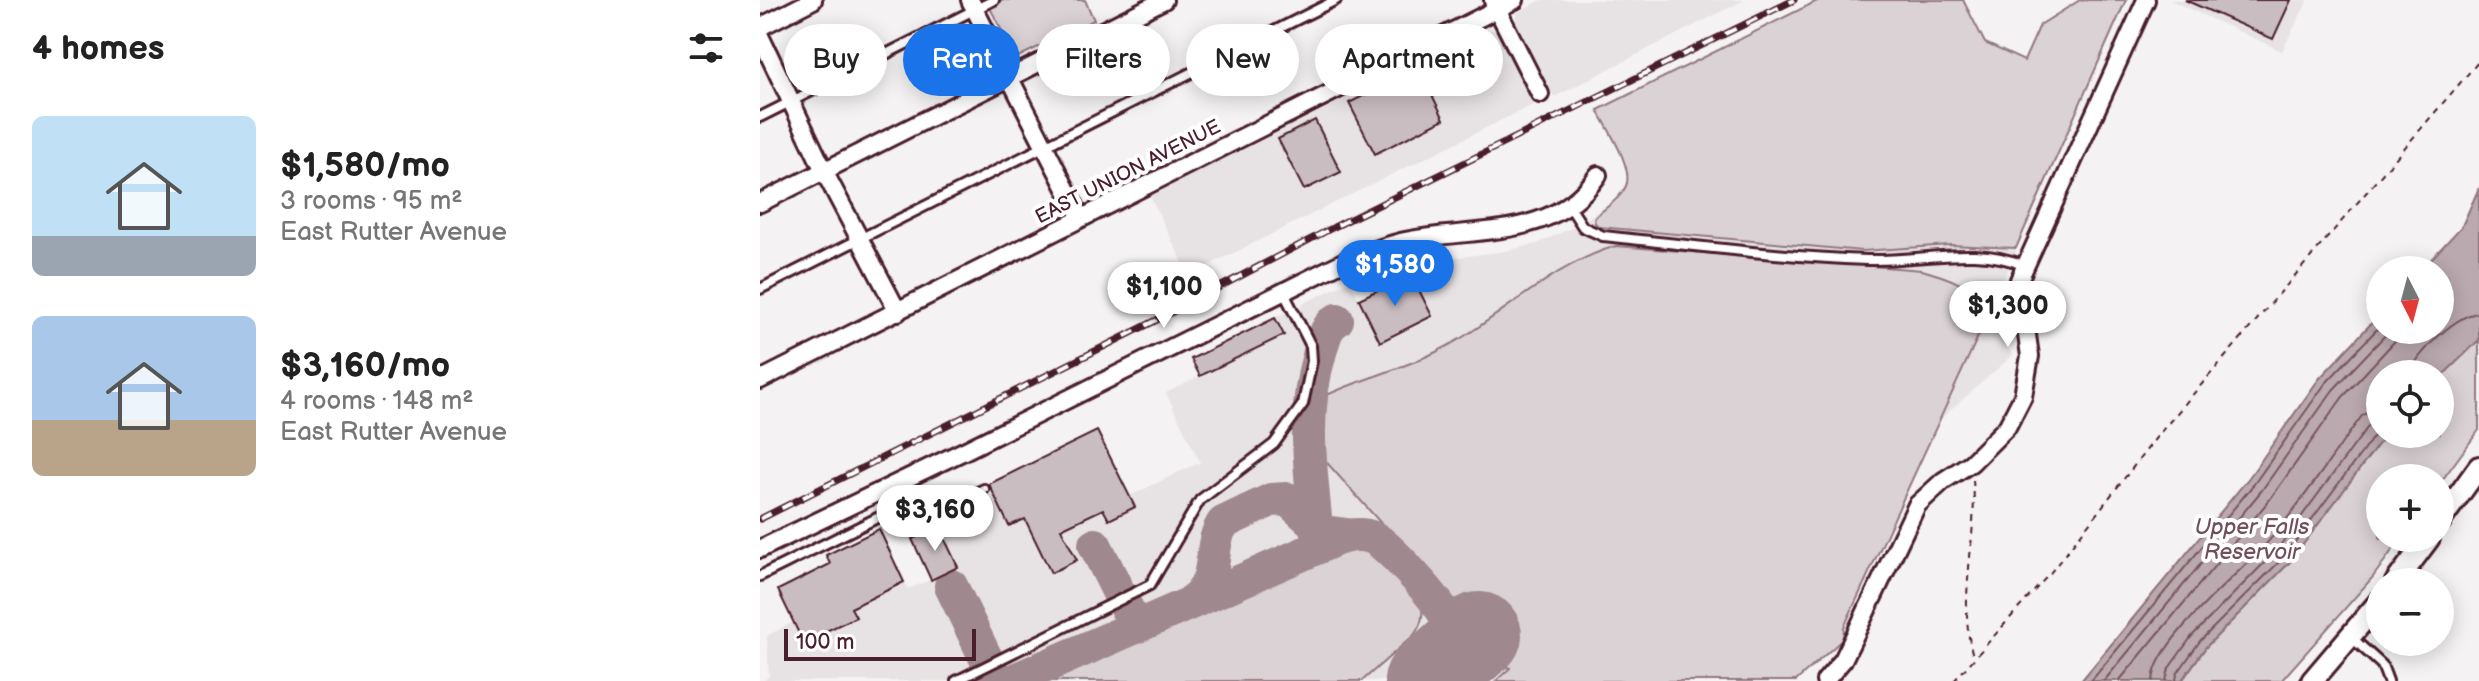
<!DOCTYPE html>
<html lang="en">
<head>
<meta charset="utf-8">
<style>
	body { margin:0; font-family:"Balsamiq Sans",sans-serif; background:#f6f6f6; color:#222; height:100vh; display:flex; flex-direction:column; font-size:30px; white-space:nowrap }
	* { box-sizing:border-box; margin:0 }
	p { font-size:26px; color:#767676 }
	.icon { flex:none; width:44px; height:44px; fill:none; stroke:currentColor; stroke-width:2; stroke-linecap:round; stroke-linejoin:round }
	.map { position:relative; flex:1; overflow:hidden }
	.details { display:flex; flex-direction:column; background:#fff; width:760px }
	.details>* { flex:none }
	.top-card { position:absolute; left:24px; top:24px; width:760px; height:72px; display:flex; gap:16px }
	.needle { width:52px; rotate:174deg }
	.controls { position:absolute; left:1606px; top:256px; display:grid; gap:16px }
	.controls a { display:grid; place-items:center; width:88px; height:88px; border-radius:50%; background:#fff; box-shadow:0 4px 20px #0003; font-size:40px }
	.scale { position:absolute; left:24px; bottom:20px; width:192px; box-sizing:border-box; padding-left:8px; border:4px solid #4a1f2b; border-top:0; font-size:22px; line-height:28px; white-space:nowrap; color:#4a1f2b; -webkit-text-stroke:6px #fff; paint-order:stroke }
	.price { position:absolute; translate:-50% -68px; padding:0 18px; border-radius:28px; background:#fff; color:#222; font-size:26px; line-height:52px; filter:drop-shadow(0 2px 4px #0008) }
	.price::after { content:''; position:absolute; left:50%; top:48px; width:24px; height:18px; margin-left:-12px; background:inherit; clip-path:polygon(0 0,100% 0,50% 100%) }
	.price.selected { background:#1a73e8; color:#fff }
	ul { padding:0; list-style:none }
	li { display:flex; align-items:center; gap:24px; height:200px; padding:0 32px }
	li span { display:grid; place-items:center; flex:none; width:224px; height:160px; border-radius:12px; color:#555 }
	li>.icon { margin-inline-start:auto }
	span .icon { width:96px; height:96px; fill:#fffc; stroke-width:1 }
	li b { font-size:34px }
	h2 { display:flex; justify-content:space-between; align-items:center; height:96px; padding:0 32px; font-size:34px }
	.pill { padding:0 28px; border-radius:36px; background:#fff; box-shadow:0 4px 20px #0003; font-size:28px; line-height:72px }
	.pill.selected { background:#1a73e8; color:#fff }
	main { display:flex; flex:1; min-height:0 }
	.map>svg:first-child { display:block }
</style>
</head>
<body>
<main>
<section class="details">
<h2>4 homes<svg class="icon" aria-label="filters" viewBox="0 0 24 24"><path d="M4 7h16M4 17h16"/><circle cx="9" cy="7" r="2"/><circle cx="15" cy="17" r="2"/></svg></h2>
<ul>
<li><span style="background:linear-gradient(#bfe0f5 75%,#9aa5b1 0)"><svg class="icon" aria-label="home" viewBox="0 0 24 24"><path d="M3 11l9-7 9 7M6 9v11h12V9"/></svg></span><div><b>$1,580/mo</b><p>3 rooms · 95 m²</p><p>East Rutter Avenue</p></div></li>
<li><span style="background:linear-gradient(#a9c7e8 65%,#b9a48a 0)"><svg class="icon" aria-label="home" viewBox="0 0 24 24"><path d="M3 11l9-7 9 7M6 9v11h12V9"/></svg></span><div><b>$3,160/mo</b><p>4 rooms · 148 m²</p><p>East Rutter Avenue</p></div></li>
</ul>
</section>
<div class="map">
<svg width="1719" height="681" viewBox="0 0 1719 681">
	<rect width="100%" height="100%" fill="#f4f2f2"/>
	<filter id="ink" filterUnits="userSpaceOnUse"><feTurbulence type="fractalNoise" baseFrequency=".0125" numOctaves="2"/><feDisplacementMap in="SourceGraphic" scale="16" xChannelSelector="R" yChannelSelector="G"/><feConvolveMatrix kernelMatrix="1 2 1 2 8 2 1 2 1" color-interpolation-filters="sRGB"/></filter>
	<g filter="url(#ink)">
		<path fill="#e7e2e3" d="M782,0H984L794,97L755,19L758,12Z
			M1059,0H1203L1225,43L1264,61L1280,25L1320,0H1366L1227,317L1253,355L1177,422L1084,627L1083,639L1036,681H4L9,676L7,636L33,622L18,590L70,564L67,555L119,530L148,589L170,580L152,539L235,500L228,485L337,431L370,496L440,462L406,393L439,377L431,359L526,312L533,318L540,315L542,304L590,281L599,299L675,260L740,252L777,244L820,224L860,195L868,177L865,164L838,110Z
			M1410,0H1548L1522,51Z
			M725,29L734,30L739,34L774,104L429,275L390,196Z"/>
		<path fill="#dbd2d5" stroke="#927880" stroke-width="2" d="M240,0H325L334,20L256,58L229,6Z
			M1059,0H1203L1225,43L1264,61L1280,25L1320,0H1366L1256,248L1190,245L1102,251L839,227L835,223L834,218C844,209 860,199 866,186C874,168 847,128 838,110Z
			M856,246L1162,270C1194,279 1213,285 1227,317L1084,627L1083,639L1036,681H736L750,668L561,456L557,429L559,399C597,379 639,371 678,351C740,320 788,266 856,246Z
			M1719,340V430L1680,483V478H1620V538H1641L1613,577L1521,681H1422L1446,647L1529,563L1626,434H1680V378Z
			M596,543L614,548L661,601C664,615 662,624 654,635L602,681H277Z"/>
		<path fill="#baa9ae" stroke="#8d727a" stroke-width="2" d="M1719,188V340L1680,378V374H1620V434H1626L1529,563L1446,647L1421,681H1321L1488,479L1559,379L1620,314V330H1680V270H1661L1702,226Z"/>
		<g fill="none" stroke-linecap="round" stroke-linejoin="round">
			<path stroke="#77565f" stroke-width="2" d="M1650,374C1656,353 1697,314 1719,313
				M1331,681L1494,484L1565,384L1620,326
				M1344,681L1502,490L1573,390L1630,330
				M1359,681L1511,498L1582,398L1645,330
				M1393,681C1395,641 1478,575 1506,544C1541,505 1570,458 1602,416L1620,405
				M1406,681L1409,668L1432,636L1516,551L1610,424L1620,417
				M1416,681L1417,674L1440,641L1523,558L1620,428"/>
			<path stroke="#9f888e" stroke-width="34" d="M556,527C550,466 542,412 560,352C564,340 565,327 577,320
				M335,545L376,627
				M191,586L237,681
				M431,602C462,581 446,550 463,523L511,500L527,499L564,532L587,535
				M252,681L577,539C588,535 602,533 614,538C628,545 681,603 686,617C693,633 689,651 683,667"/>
			<path stroke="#9f888e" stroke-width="86" d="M667,681L719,635"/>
		</g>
		<path fill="#cabdc1" stroke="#4a1f2b" stroke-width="2" d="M1425,0H1531L1513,39Z
			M681,57L695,84L672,95L684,119L615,154L589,103Z
			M555,120L581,172L544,190L518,139Z
			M651,274L672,316L620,342L599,299Z
			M515,318L524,335L440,376L431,359Z
			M337,431L375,507L349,520L343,509L301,529L317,560L291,573L265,519L249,526L229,484Z
			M179,527L198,567L171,580L152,539Z
			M119,529L144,582L91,608L96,617L43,642L18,590L70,564L66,555Z"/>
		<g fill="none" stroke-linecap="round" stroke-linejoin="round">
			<g stroke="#4a1f2b" stroke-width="14">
				<path id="service" d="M0,117L234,0
					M810,207L823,227L843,236C930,245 1019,257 1107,260C1157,262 1218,244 1265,266
					M0,289L576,0
					M121,491L139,528L224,489
					M0,576L131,511
					M1591,637L1622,665L1628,681
					M196,681L390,585L440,500L514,444L543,404L552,361L551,346L524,293"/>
			</g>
			<g stroke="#4a1f2b" stroke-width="22">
				<path id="minor" d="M210,0L321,218
					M733,1L780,94
					M0,27L53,0
					M0,36L65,173L138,312
					M0,203L404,0
					M0,380L755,0
					M0,549L208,449L581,263C602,256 624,245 645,241C716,226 792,242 838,175
					M1065,681L1083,660L1157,505L1183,481L1211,463L1247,427L1263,396L1270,356L1259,280L1386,0"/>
			</g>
			<g stroke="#4a1f2b" stroke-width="26">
				<path id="tertiary" d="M1680,521L1719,467
					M1636,582L1669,538
					M1552,681L1620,601"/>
			</g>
			<path stroke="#4a1f2b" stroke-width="2" stroke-dasharray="6 6" stroke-linecap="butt" d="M1213,480C1218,538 1197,600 1213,656
				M1194,681L1291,572L1399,434L1719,61"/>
			<use href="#service" stroke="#fff" stroke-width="8"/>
			<use href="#minor" stroke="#fff" stroke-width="16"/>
			<use href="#tertiary" stroke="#fff" stroke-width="20"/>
			<g stroke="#4a1f2b" stroke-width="7">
				<path id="rail" d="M0,519L393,322L574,227L1034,0"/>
			</g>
			<use href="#rail" stroke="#fff" stroke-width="4" stroke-dasharray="12" stroke-linecap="butt"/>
		</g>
	</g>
	<g text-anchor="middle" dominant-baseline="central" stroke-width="8" stroke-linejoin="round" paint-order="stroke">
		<g font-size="20" fill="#4a1f2b" stroke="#fff">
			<text transform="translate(368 172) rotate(-27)">EAST UNION AVENUE</text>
		</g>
		<g font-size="22" font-style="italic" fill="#714f59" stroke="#fff">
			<text x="1492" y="527">Upper Falls<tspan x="1492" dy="25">Reservoir</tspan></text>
		</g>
	</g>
</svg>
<div class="controls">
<a><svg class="needle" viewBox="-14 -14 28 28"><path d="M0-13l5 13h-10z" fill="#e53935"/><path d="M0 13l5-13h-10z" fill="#767676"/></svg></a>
<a><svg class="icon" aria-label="locate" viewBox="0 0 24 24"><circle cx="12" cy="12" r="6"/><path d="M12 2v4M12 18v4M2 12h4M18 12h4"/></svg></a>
<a>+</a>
<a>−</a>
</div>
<div class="scale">100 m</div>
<b class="price selected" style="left:635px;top:308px">$1,580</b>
<b class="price" style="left:404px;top:330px">$1,100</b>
<b class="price" style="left:1248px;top:349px">$1,300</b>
<b class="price" style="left:175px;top:553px">$3,160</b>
<div class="top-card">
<a class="pill">Buy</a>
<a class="pill selected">Rent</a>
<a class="pill">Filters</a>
<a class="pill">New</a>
<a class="pill">Apartment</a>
</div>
</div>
</main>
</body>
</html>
